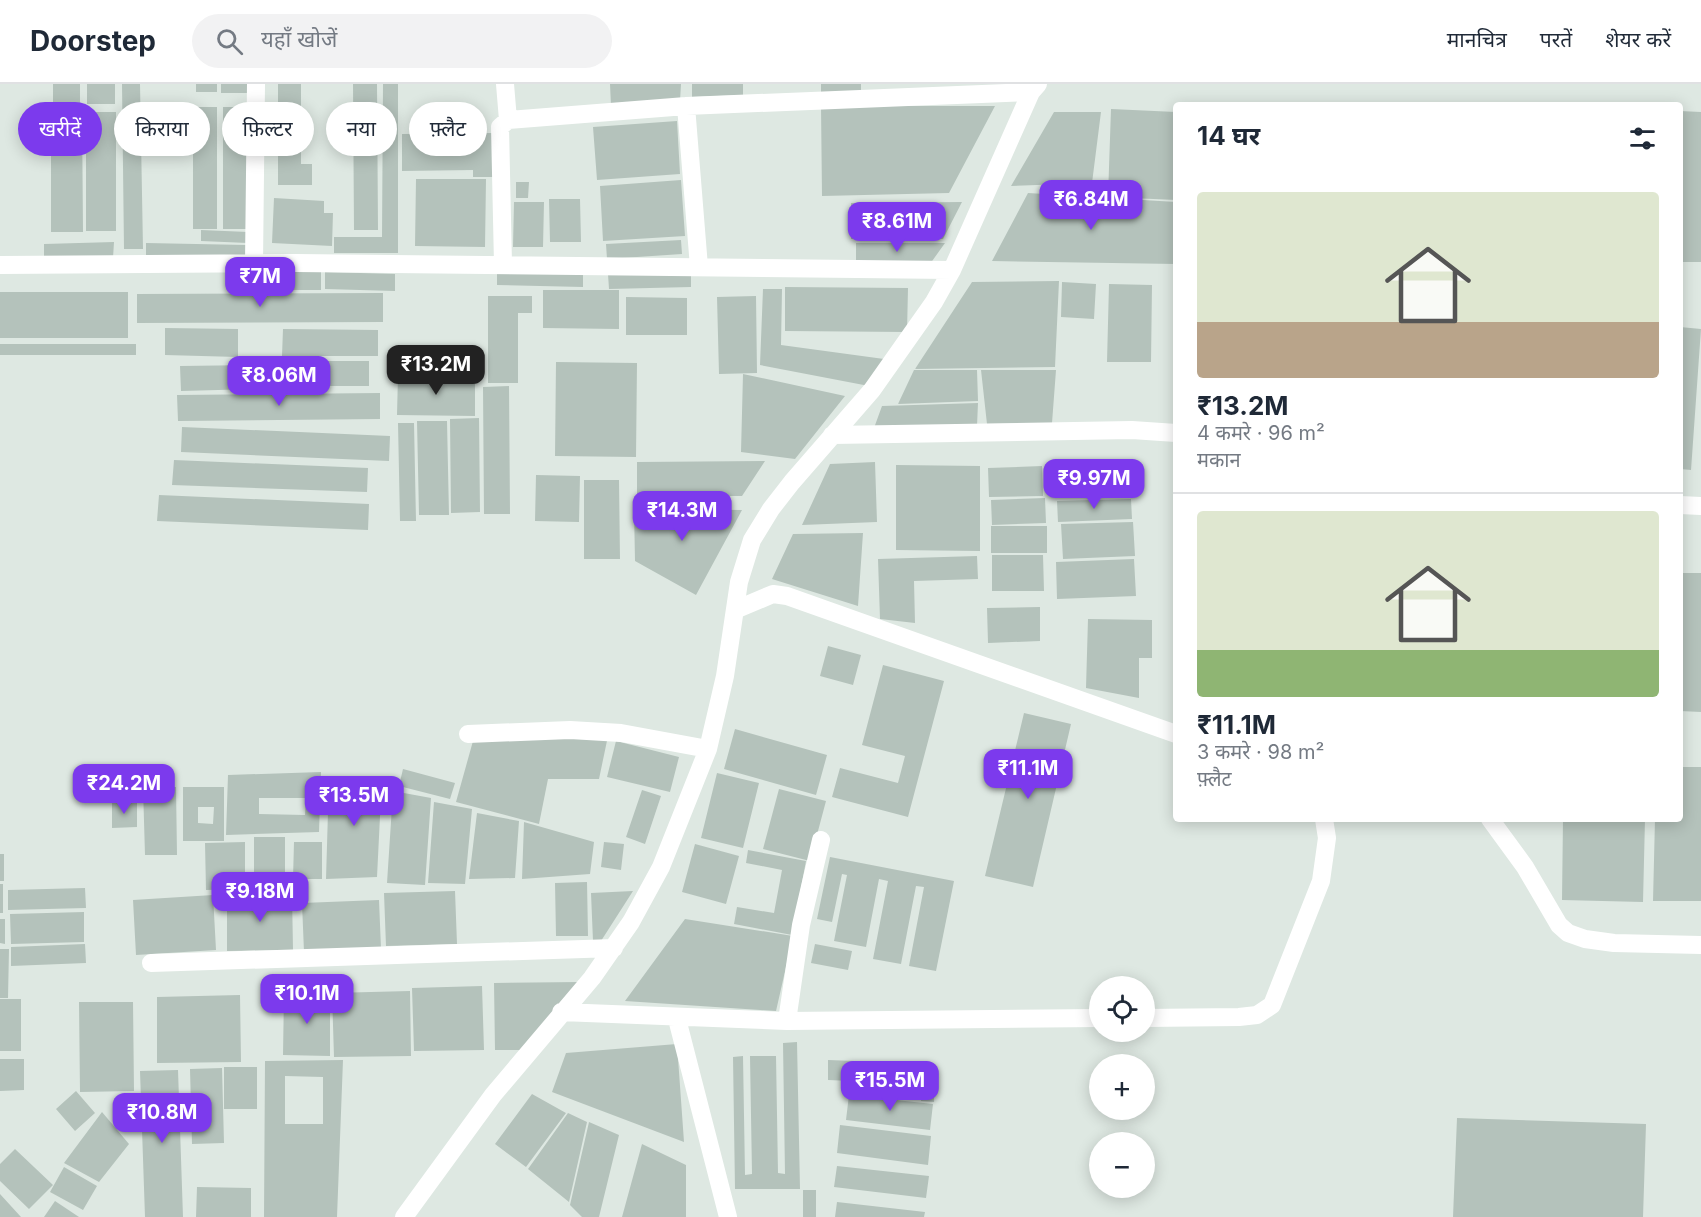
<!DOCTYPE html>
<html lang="hi">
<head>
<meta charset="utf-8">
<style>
	body { margin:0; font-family:Inter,"Noto Sans Devanagari",sans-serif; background:#f2f2f3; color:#1f2937; height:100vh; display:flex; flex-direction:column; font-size:22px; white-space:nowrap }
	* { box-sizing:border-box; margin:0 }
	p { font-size:20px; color:#747a83 }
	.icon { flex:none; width:33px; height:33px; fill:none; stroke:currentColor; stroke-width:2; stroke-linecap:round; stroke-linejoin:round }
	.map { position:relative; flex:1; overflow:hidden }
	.sheet { position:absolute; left:1173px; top:18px; width:510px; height:720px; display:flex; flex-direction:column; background:#fff; border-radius:6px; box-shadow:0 3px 15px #0003 }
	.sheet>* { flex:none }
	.hud { position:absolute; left:18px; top:18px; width:570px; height:54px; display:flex; gap:12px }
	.fabs { position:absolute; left:1089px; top:892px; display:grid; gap:12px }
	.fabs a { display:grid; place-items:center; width:66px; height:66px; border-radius:50%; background:#fff; box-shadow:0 3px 15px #0003; font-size:30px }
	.price { position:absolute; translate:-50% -51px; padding:0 14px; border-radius:12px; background:#7c3aed; color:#fff; font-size:20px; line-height:39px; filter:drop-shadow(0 2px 3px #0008) }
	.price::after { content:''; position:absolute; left:50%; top:36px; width:18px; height:14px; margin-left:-9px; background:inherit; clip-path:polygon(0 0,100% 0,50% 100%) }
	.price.on { background:#222; color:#fff }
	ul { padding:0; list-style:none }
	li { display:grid; align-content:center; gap:12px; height:318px; padding:0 24px }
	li+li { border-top:2px solid #e0e1e3 }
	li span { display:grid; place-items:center; height:186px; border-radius:6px; color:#555 }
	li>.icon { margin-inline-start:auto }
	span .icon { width:108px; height:108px; fill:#fffc; stroke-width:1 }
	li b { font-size:26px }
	h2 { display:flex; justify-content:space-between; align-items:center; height:72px; padding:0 24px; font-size:26px }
	.chip { padding:0 21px; border-radius:27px; background:#fff; box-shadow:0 3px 15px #0003; font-size:21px; line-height:54px }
	.chip.on { background:#7c3aed; color:#fff }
	header { display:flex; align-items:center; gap:36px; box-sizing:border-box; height:84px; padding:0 30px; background:#fff; border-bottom:2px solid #e0e1e3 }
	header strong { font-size:28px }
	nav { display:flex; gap:33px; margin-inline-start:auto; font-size:21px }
	.search { width:420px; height:54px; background:#f2f2f3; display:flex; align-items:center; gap:15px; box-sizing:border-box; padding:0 21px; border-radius:33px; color:#747a83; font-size:22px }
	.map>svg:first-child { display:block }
</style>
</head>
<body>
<header>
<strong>Doorstep</strong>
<div class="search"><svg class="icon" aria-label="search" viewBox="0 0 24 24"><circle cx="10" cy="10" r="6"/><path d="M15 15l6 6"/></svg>यहाँ खोजें</div>
<nav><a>मानचित्र</a><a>परतें</a><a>शेयर करें</a></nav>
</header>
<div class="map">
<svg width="1701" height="1133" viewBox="0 0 1701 1133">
	<rect width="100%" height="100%" fill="#dee8e2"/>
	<path fill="#b4c2bb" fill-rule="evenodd" d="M53,0H80V22H53Z
		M87,0H115V20H87Z
		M122,0H140L143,165H124Z
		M196,0H217V8H196Z
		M221,0H250V9H221Z
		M278,0H301V80H312V101H278Z
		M353,0H377L378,146H354Z
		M383,0H398V169H334V153H382Z
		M610,0H681L680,17L611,22Z
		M692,0H743V11L692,13Z
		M821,0H861V9L821,11Z
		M821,22H995L949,109L822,112Z
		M193,23H217V145H193Z
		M223,23H251L250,145H223Z
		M1111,25L1176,28V116L1108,113Z
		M1680,27L1701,28V178H1680Z
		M51,28H82L83,148H51Z
		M86,28H116V147H86Z
		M1054,28H1101L1092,99L1011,102Z
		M677,37L680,90L597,96L593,43Z
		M493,49V93H473V86L402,87V50Z
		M416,95H486L485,163L415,162Z
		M681,96L685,152L603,157L600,102Z
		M516,98H529L528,114H516Z
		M1028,109L1176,118V180L992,177Z
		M274,114L324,117V129H333L332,162L272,159Z
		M549,115H580L581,158H550Z
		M514,118H544L543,163H513Z
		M962,118L943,155H851V119Z
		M201,146L248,148V159L201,157Z
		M681,156L682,170L607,175L606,160Z
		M114,158L113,174L44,176V160Z
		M146,159L246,161V175L146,174Z
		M856,159H945L930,180L856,179Z
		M272,185H321V206H272Z
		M497,186L583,188V203L497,201Z
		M691,187V203L609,205L608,190Z
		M325,188L395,190V207L325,205Z
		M1059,197L1055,283L915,285L972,198Z
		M1062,198L1096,200L1094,235L1061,233Z
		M1109,200L1152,201L1151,278H1107Z
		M785,203L908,204L907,248L785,247Z
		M763,205H782L781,261L884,275L869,302L760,281Z
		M543,206H619V245L543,244Z
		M0,208H128V254H0Z
		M383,209V238L137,239V210Z
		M488,212H532V229H518V299H488Z
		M756,212L757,289L719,290L717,213Z
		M626,213L687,214V251H626Z
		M1680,243L1701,245L1691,386L1680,385Z
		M165,244L238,245V273L165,271Z
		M283,245L378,246V272H282Z
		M0,260H136V271H0Z
		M274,277H369V302H274Z
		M556,278L637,279L636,373L555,372Z
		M255,281V305L181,307L180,282Z
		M914,286H977L978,317L898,320Z
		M981,286H1056L1052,339L987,340Z
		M743,290L845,312L795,375L741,368Z
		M398,291L475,292V332L397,331Z
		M509,302L510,430H484L483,303Z
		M380,309V335L178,337L177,311Z
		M978,319L977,342L874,344L882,322Z
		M479,334L480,428L451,429L450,335Z
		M417,337H447L449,431H419Z
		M398,339H414L416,437H400Z
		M182,343L390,352L389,377L181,368Z
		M174,376L368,384L367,408L172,401Z
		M1132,376L1133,408L1060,410L1059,378Z
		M765,377L742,412H637V378Z
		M875,378L877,438L802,441L830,380Z
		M896,381L980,382V467L896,466Z
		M1042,382L1043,412L989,413L988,384Z
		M536,391L580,392L579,438L535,437Z
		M584,396H619L620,475H584Z
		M159,411L369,420L368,446L157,437Z
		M1045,414L1046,439L992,441L991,416Z
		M1131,415L1132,435L1058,438L1057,417Z
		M634,425L742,426L696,511L635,477Z
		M1133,438L1135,472L1063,475L1061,440Z
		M991,442H1047V469H991Z
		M863,449L858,522L772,495L793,450Z
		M992,471H1043L1044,507H992Z
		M977,472L978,495L914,497L915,539L880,535L878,475Z
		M1134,475L1136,512L1057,515L1056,478Z
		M1680,489H1701V628L1680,627Z
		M1040,523V557L988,559L987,524Z
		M1088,535L1152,536V574H1139V614L1086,604Z
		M828,562L861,571L853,601L820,592Z
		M883,581L944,597L908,733L832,713L840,684L898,699L905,672L862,661Z
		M1024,629L1071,640L1033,803L985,792Z
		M735,645L827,671L816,711L724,685Z
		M608,652L599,695H548L539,740L456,718L473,657Z
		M616,657L679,673L670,708L607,693Z
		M1680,683H1701V817H1653L1655,735H1680Z
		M403,685L455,699L450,715L399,702Z
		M321,688L319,748L226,751L228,691ZM259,714H306L305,731L259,730Z
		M717,689L759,699L743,764L701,754Z
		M382,692L377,793L326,795L329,694Z
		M143,703H176L177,771H145Z
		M183,703H224V757H183ZM198,723H214L213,740L198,739Z
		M779,705L826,717L810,777L763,765Z
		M642,706L661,712L645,760L626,753Z
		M393,707L431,714L425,801L387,799Z
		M434,718L472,725L465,800L428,799Z
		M112,719H137V743L112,744Z
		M477,729L519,737L515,794L469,795Z
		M1563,735H1645L1643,818L1562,816Z
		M524,738L594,758L590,790L522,795Z
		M254,753H285V793L254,794Z
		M245,758V805L206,806L205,759Z
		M294,758H322V795H293Z
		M604,758L624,760L621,786L601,783Z
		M695,760L739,772L726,820L682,808Z
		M748,766L806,777L792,851L734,840L737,823L774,829L782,786L746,779Z
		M0,770H4V797H0Z
		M830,773L954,797L936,887L909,882L924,803L916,802L901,880L873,875L888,797L879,795L866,863L834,857L847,791L842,790L832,838L817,835Z
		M587,798L588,852H556L555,799Z
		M0,800H3V829H0Z
		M85,804L86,824L8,826V806Z
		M455,807L457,860L386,862L384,809Z
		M633,807L601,857H593L591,809Z
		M292,810L293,866L227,867V811Z
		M213,811L216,866L136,871L133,816Z
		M379,816L381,865L304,868L302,819Z
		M84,828V858L11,860L10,830Z
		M0,835H5V860L0,859Z
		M685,835L793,852L776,927L625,917Z
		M85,860L86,879L11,882V863Z
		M815,860L852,867L848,886L811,879Z
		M0,865H9L8,914H0Z
		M581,898L524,966H495L494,899Z
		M482,902L484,966L414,967L412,904Z
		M410,907L411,972L334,973L332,909Z
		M284,910L330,911V972L283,971Z
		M240,911L241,978L157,979V913Z
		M0,915H21V967H0Z
		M79,918H133L134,1007L80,1008Z
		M797,958L800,1105H735L733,973L743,972L745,1091L752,1090L750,972H776L778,1089L785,1090L783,959Z
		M677,960L684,1058L552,1008L566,969Z
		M0,975H24V1006L0,1007Z
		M343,976L337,1133H264L265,977ZM285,992L323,993V1040H285Z
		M828,976L935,980L934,1018L921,1017V1000L828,996Z
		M224,983H257V1025H224Z
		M222,984L224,1059L192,1060L190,985Z
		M178,986L183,1133H145L140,987Z
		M76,1007L95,1029L75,1047L56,1025Z
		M532,1010L566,1029L526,1083L495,1060Z
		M849,1011L933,1020L930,1046L846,1036Z
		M102,1028L129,1060L99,1098L64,1079Z
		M568,1029L587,1038L569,1118L528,1085Z
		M1457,1034L1646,1040L1643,1133H1453Z
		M589,1038L619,1051L599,1133H582L570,1121Z
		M840,1041L931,1052L928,1081L837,1069Z
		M642,1060L686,1081V1133H622Z
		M15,1065L53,1101L29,1125L0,1097V1080Z
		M837,1082L929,1092L926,1114L834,1103Z
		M64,1083L97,1102L83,1126L50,1108Z
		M197,1103L251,1104V1133H196Z
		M803,1106H816V1133H803Z
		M0,1110L21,1133H0Z
		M55,1117L79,1133H44Z
		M837,1118L925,1128L924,1133H835Z"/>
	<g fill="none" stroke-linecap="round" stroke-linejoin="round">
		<path stroke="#fff" stroke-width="18" d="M505,0L508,36
			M686,22L699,183
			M254,179L256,0
			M503,180L500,43L508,36L686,22L1031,8
			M0,181L296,179L952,186
			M832,351L1132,346L1176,349
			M1680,421L1701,422
			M735,526L773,510L787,512L1176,650
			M468,650L570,646L621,649L708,665
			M1490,735L1525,783L1559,841L1568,849L1585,855L1614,859L1701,861
			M151,879L614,864
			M561,928L787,937L1100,934
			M1144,934L1239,933L1257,931L1272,921L1321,797L1327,754L1324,735
			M677,935L728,1133
			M787,937L801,841L821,756
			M404,1133L493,1011L592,894L631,838L661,783L708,665L725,592L739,498L752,456L771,425L792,398L872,306L934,218L952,186L1031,8L1038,0"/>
	</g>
</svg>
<div class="fabs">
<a><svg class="icon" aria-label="locate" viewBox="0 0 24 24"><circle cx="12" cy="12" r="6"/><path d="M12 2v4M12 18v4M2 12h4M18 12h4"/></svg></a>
<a>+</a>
<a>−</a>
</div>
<b class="price" style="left:1091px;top:147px">₹6.84M</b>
<b class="price" style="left:897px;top:169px">₹8.61M</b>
<b class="price" style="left:260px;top:224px">₹7M</b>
<b class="price on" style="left:436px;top:312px">₹13.2M</b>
<b class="price" style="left:279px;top:323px">₹8.06M</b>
<b class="price" style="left:1094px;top:426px">₹9.97M</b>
<b class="price" style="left:682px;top:458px">₹14.3M</b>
<b class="price" style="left:1028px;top:716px">₹11.1M</b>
<b class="price" style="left:124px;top:731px">₹24.2M</b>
<b class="price" style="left:354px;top:743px">₹13.5M</b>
<b class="price" style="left:260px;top:839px">₹9.18M</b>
<b class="price" style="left:307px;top:941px">₹10.1M</b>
<b class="price" style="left:890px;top:1028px">₹15.5M</b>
<b class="price" style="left:162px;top:1060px">₹10.8M</b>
<div class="hud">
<a class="chip on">खरीदें</a>
<a class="chip">किराया</a>
<a class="chip">फ़िल्टर</a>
<a class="chip">नया</a>
<a class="chip">फ़्लैट</a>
</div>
<section class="sheet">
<h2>14 घर<svg class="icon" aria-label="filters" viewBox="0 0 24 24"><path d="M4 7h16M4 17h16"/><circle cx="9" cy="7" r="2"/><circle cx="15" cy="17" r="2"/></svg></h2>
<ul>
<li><span style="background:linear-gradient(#dfe7d0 70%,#b9a48a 0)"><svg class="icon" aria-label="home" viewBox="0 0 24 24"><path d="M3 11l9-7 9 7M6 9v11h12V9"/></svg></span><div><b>₹13.2M</b><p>4 कमरे · 96 m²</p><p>मकान</p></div></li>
<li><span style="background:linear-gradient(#dfe7d0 75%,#8fb573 0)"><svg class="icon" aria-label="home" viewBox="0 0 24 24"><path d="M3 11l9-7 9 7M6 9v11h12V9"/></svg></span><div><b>₹11.1M</b><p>3 कमरे · 98 m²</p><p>फ़्लैट</p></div></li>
</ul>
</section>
</div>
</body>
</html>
